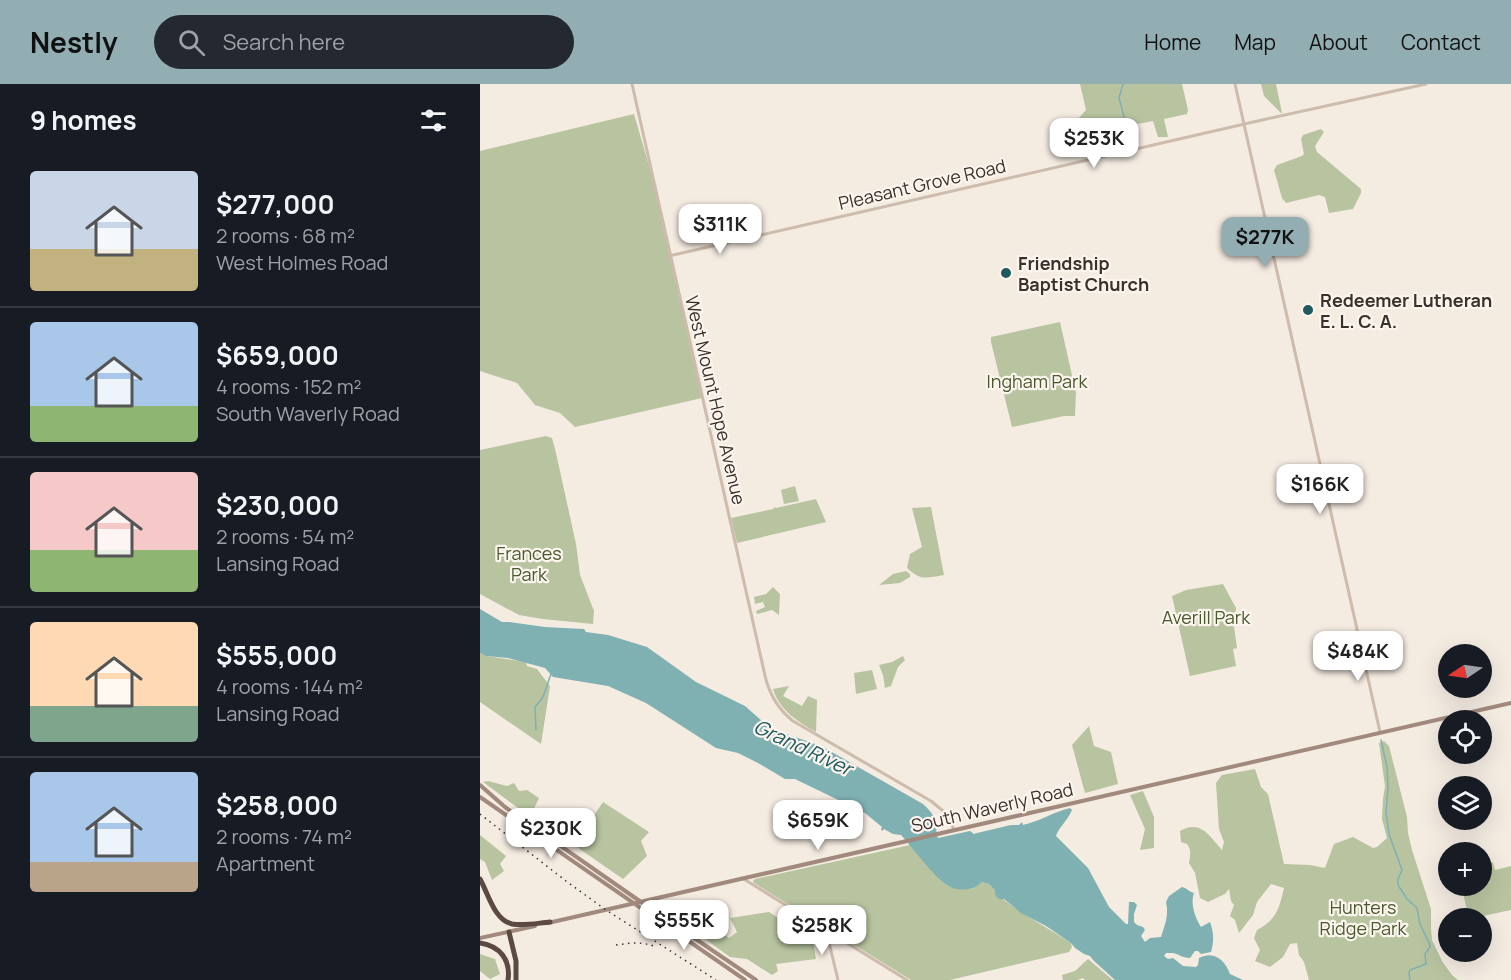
<!DOCTYPE html>
<html lang="en">
<head>
<meta charset="utf-8">
<style>
	body { margin:0; font-family:Manrope,sans-serif; background:#242831; color:#f1f3f6; height:100vh; display:flex; flex-direction:column; font-size:22px; white-space:nowrap }
	* { box-sizing:border-box; margin:0 }
	p { font-size:20px; color:#9ea1a6 }
	.icon { flex:none; width:33px; height:33px; fill:none; stroke:currentColor; stroke-width:2; stroke-linecap:round; stroke-linejoin:round }
	.map { position:relative; flex:1; overflow:hidden }
	.drawer { display:flex; flex-direction:column; background:#171b24; width:480px }
	.drawer>* { flex:none }
	.needle { width:39px; rotate:257deg }
	.controls { position:absolute; left:958px; top:560px; display:grid; gap:12px }
	.controls a { display:grid; place-items:center; width:54px; height:54px; border-radius:50%; background:#171b24; box-shadow:0 6px 24px #0002; font-size:30px }
	.price { position:absolute; translate:-50% -51px; padding:0 14px; border-radius:12px; background:#fff; color:#222; font-size:20px; line-height:39px; filter:drop-shadow(0 2px 3px #0008) }
	.price::after { content:''; position:absolute; left:50%; top:36px; width:18px; height:14px; margin-left:-9px; background:inherit; clip-path:polygon(0 0,100% 0,50% 100%) }
	.price.active { background:#92aeb2; color:#111 }
	ul { padding:0; list-style:none }
	li { display:flex; align-items:center; gap:18px; height:150px; padding:0 30px }
	li+li { border-top:2px solid #363941 }
	li span { display:grid; place-items:center; flex:none; width:168px; height:120px; border-radius:6px; color:#555 }
	li>.icon { margin-inline-start:auto }
	span .icon { width:72px; height:72px; fill:#fffc; stroke-width:1 }
	li b { font-size:26px }
	h2 { display:flex; justify-content:space-between; align-items:center; height:72px; padding:0 30px; font-size:26px }
	header { display:flex; align-items:center; gap:36px; box-sizing:border-box; height:84px; padding:0 30px; background:#92aeb2; color:#111 }
	header strong { font-size:28px }
	nav { display:flex; gap:33px; margin-inline-start:auto; font-size:21px }
	.search { width:420px; height:54px; background:#242831; display:flex; align-items:center; gap:15px; box-sizing:border-box; padding:0 21px; border-radius:33px; color:#9ea1a6; font-size:22px }
	main { display:flex; flex:1; min-height:0 }
	.map>svg:first-child { display:block }
</style>
</head>
<body>
<header>
<strong>Nestly</strong>
<div class="search"><svg class="icon" aria-label="search" viewBox="0 0 24 24"><circle cx="10" cy="10" r="6"/><path d="M15 15l6 6"/></svg>Search here</div>
<nav><a>Home</a><a>Map</a><a>About</a><a>Contact</a></nav>
</header>
<main>
<section class="drawer">
<h2>9 homes<svg class="icon" aria-label="filters" viewBox="0 0 24 24"><path d="M4 7h16M4 17h16"/><circle cx="9" cy="7" r="2"/><circle cx="15" cy="17" r="2"/></svg></h2>
<ul>
<li><span style="background:linear-gradient(#c9d6e8 65%,#c2b280 0)"><svg class="icon" aria-label="home" viewBox="0 0 24 24"><path d="M3 11l9-7 9 7M6 9v11h12V9"/></svg></span><div><b>$277,000</b><p>2 rooms · 68 m²</p><p>West Holmes Road</p></div></li>
<li><span style="background:linear-gradient(#a9c7e8 70%,#8fb573 0)"><svg class="icon" aria-label="home" viewBox="0 0 24 24"><path d="M3 11l9-7 9 7M6 9v11h12V9"/></svg></span><div><b>$659,000</b><p>4 rooms · 152 m²</p><p>South Waverly Road</p></div></li>
<li><span style="background:linear-gradient(#f6c9c9 65%,#8fb573 0)"><svg class="icon" aria-label="home" viewBox="0 0 24 24"><path d="M3 11l9-7 9 7M6 9v11h12V9"/></svg></span><div><b>$230,000</b><p>2 rooms · 54 m²</p><p>Lansing Road</p></div></li>
<li><span style="background:linear-gradient(#ffd9b3 70%,#7fa58c 0)"><svg class="icon" aria-label="home" viewBox="0 0 24 24"><path d="M3 11l9-7 9 7M6 9v11h12V9"/></svg></span><div><b>$555,000</b><p>4 rooms · 144 m²</p><p>Lansing Road</p></div></li>
<li><span style="background:linear-gradient(#a9c7e8 75%,#b9a48a 0)"><svg class="icon" aria-label="home" viewBox="0 0 24 24"><path d="M3 11l9-7 9 7M6 9v11h12V9"/></svg></span><div><b>$258,000</b><p>2 rooms · 74 m²</p><p>Apartment</p></div></li>
</ul>
</section>
<div class="map">
<svg width="1031" height="896" viewBox="0 0 1031 896">
	<rect width="100%" height="100%" fill="#f4ebe1"/>
	<path fill="#b8c4a0" d="M600,0H702L708,26L707,30L684,35L688,53H678L673,37L652,41L655,60L649,61L643,43L612,51L608,36L599,38L598,35L606,26Z
		M781,0H796L802,29H801L784,12Z
		M154,30L172,92L222,314L95,343L80,329L55,321L37,299L0,287V67Z
		M841,45L844,48L835,62L837,68L881,105V109L873,125L849,129L845,113L839,111L806,119L802,114L794,86L797,81L822,72L824,70L821,55L823,51Z
		M580,238L596,309L595,332H584L532,343L511,258V253Z
		M66,352L72,354L76,369L96,460L100,491L114,527L113,540L63,535L39,531L0,510V366Z
		M315,402L319,417L304,420L301,406Z
		M336,415L346,438L257,459L251,434L293,425L295,423L296,424Z
		M451,423L464,491C446,494 441,497 427,484L430,470L442,463L432,424Z
		M426,487L430,490V493L420,499L399,501L413,490Z
		M743,500L756,524L754,542L757,564L753,565L756,582L710,592L692,512L706,506Z
		M293,503L300,510L299,531L292,526L277,530L276,527L285,523L283,518L275,520L274,513L286,510Z
		M0,569L6,572L46,578L47,582L57,585L70,602L61,660L0,618Z
		M423,572L425,576L418,583L411,602L405,604L403,591L399,581L412,578Z
		M392,586L397,605L376,610L374,589Z
		M309,602L303,612L322,622L328,612L337,616L336,648C317,637 300,627 293,605Z
		M609,642L614,662L631,668L638,700L605,709L592,661Z
		M904,657L909,662L927,733L928,749L932,766L951,825V845L952,856L962,877L972,891L978,896H829L824,878L819,871L817,859L810,860L803,873L790,883L775,877L780,866L774,854L777,846C797,835 799,825 804,804L791,800L777,818L773,831L759,849L755,836L750,832L754,821L751,817L749,805L745,810L728,818L720,814L715,789L709,779C710,771 712,767 707,760L701,758L700,747C721,735 730,753 742,766L744,758L739,745L736,699L742,691L775,685L781,703L788,710L804,780L830,781L845,784L854,760L873,753L893,764L897,763L907,754L902,735L903,715L905,702L899,659Z
		M8,697L27,702L34,699L39,707L47,706L59,714L50,733L3,698Z
		M663,707L674,733V764L660,766L665,745L650,711Z
		M123,718L169,748L161,757L167,772L143,795L94,761Z
		M0,751L26,772L20,780L24,787L12,796L5,778L0,775Z
		M430,761L459,794L468,802C478,801 497,796 506,799C513,801 518,810 523,815C544,832 569,844 591,859L592,863L589,868L470,896H431L274,799L273,797L275,795Z
		M1013,778L1015,786L1031,782V826L1003,832L988,830L981,801H1002V789L1005,788L1003,780Z
		M198,819L249,854L257,848L250,834L289,828L333,857L336,875L296,880L298,887L292,891L267,875L250,873L207,842L194,825Z
		M0,870L15,875L20,890L10,895L0,887Z
		M608,875L633,896H605L603,894L597,896H583L582,891L595,887Z"/>
	<path fill="#7fb0b2" d="M0,525L22,538H29L65,543L104,545L106,548L128,551L167,563L216,598L265,622L290,644L343,663L443,720C460,736 453,735 458,754L490,747L494,750L497,749L531,741H539L542,738L543,741C560,737 574,728 590,724L592,726C588,736 579,743 576,752L608,784L629,823L646,840H648L649,818H654L657,821L654,830V838L657,841L663,843L665,846L661,852L665,858L670,854L681,853C685,841 689,831 686,818L689,812L702,803C707,804 709,808 714,809C710,819 715,834 721,843L730,838C734,849 734,857 731,868L721,870L718,867H715L710,874C702,874 699,870 693,869C690,869 688,869 686,869L684,872L688,875L693,874L703,882L716,883L718,881L719,874C734,866 745,876 750,890L763,896H635L613,876L610,872L604,870L595,864L591,859L566,842L541,829L524,815C517,816 515,812 515,806L509,800L502,798C493,807 477,808 467,801C453,792 433,764 421,751L413,750L404,745L402,747L401,745L402,743L385,729L315,695H305L278,679L258,669L236,664L166,619L128,602L73,593L65,584L28,574L6,572L0,569Z"/>
	<g fill="none" stroke-linecap="round" stroke-linejoin="round">
		<path stroke="#7fb0b2" stroke-width="1.5" d="M643,0L639,14L646,40
			M56,646L55,623L63,613L71,590
			M901,656L907,683L908,704L906,728L909,750L922,786L918,795V801L927,815L937,824L940,840L950,861V863L945,870L946,880L930,886L929,889L930,896"/>
		<path stroke="#cdbbac" stroke-width="3" d="M152,0L286,596C291,613 299,626 313,637L451,717L468,731L474,746
			M755,0L900,648
			M189,172L782,36L946,0
			M262,794L427,896
			M348,848V854L358,896"/>
		<path stroke="#a18a7d" stroke-width="4" d="M0,701L25,723L161,818L276,896
			M0,713L265,896
			M68,839L1031,619
			M0,854L55,842"/>
		<path stroke="#5c4a42" stroke-width="5" d="M0,795C8,809 14,836 32,840C44,842 58,839 70,838
			M29,848L36,877V896
			M0,859C20,862 31,876 28,896"/>
		<path stroke="#3b302b" stroke-width="1.5" stroke-dasharray="1.5 4.5" stroke-linecap="butt" d="M0,730L86,797L126,826L236,896
			M136,861C150,859 162,857 176,863"/>
	</g>
	<g fill="#1f5a5e" stroke="#fbf5ee" stroke-width="2">
		<circle cx="526" cy="189" r="6"/>
		<circle cx="828" cy="226" r="6"/>
	</g>
	<g text-anchor="middle" dominant-baseline="central" stroke-width="4.5" stroke-linejoin="round" paint-order="stroke">
		<g font-size="18" fill="#3b302b" stroke="#fbf5ee">
			<text transform="translate(442 100) rotate(-13)">Pleasant Grove Road</text>
			<text transform="translate(236 316) rotate(77)">West Mount Hope Avenue</text>
			<text transform="translate(512 723) rotate(-13)">South Waverly Road</text>
		</g>
		<g font-size="18" font-weight="bold" fill="#3b302b" stroke="#fbf5ee" text-anchor="start">
			<text x="538" y="179">Friendship<tspan x="538" dy="21">Baptist Church</tspan></text>
			<text x="840" y="216">Redeemer Lutheran<tspan x="840" dy="21">E. L. C. A.</tspan></text>
		</g>
		<g font-size="18" fill="#4a5a2e" stroke="#fbf5ee">
			<text x="557" y="297">Ingham Park</text>
			<text x="49" y="469">Frances<tspan x="49" dy="21">Park</tspan></text>
			<text x="726" y="533">Averill Park</text>
			<text x="883" y="823">Hunters<tspan x="883" dy="21">Ridge Park</tspan></text>
		</g>
		<g font-size="20" font-style="italic" fill="#1f5a5e" stroke="#fbf5ee">
			<text transform="translate(323 663) rotate(25)">Grand River</text>
		</g>
	</g>
</svg>
<div class="controls">
<a><svg class="needle" viewBox="-14 -14 28 28"><path d="M0-13l5 13h-10z" fill="#e53935"/><path d="M0 13l5-13h-10z" fill="#9ea1a6"/></svg></a>
<a><svg class="icon" aria-label="locate" viewBox="0 0 24 24"><circle cx="12" cy="12" r="6"/><path d="M12 2v4M12 18v4M2 12h4M18 12h4"/></svg></a>
<a><svg class="icon" aria-label="layers" viewBox="0 0 24 24"><path d="M12 4l9 5-9 5-9-5zM3 14l9 5 9-5"/></svg></a>
<a>+</a>
<a>−</a>
</div>
<b class="price" style="left:614px;top:85px">$253K</b>
<b class="price" style="left:240px;top:171px">$311K</b>
<b class="price active" style="left:785px;top:184px">$277K</b>
<b class="price" style="left:840px;top:431px">$166K</b>
<b class="price" style="left:878px;top:598px">$484K</b>
<b class="price" style="left:338px;top:767px">$659K</b>
<b class="price" style="left:71px;top:775px">$230K</b>
<b class="price" style="left:204px;top:867px">$555K</b>
<b class="price" style="left:342px;top:872px">$258K</b>
</div>
</main>
</body>
</html>
